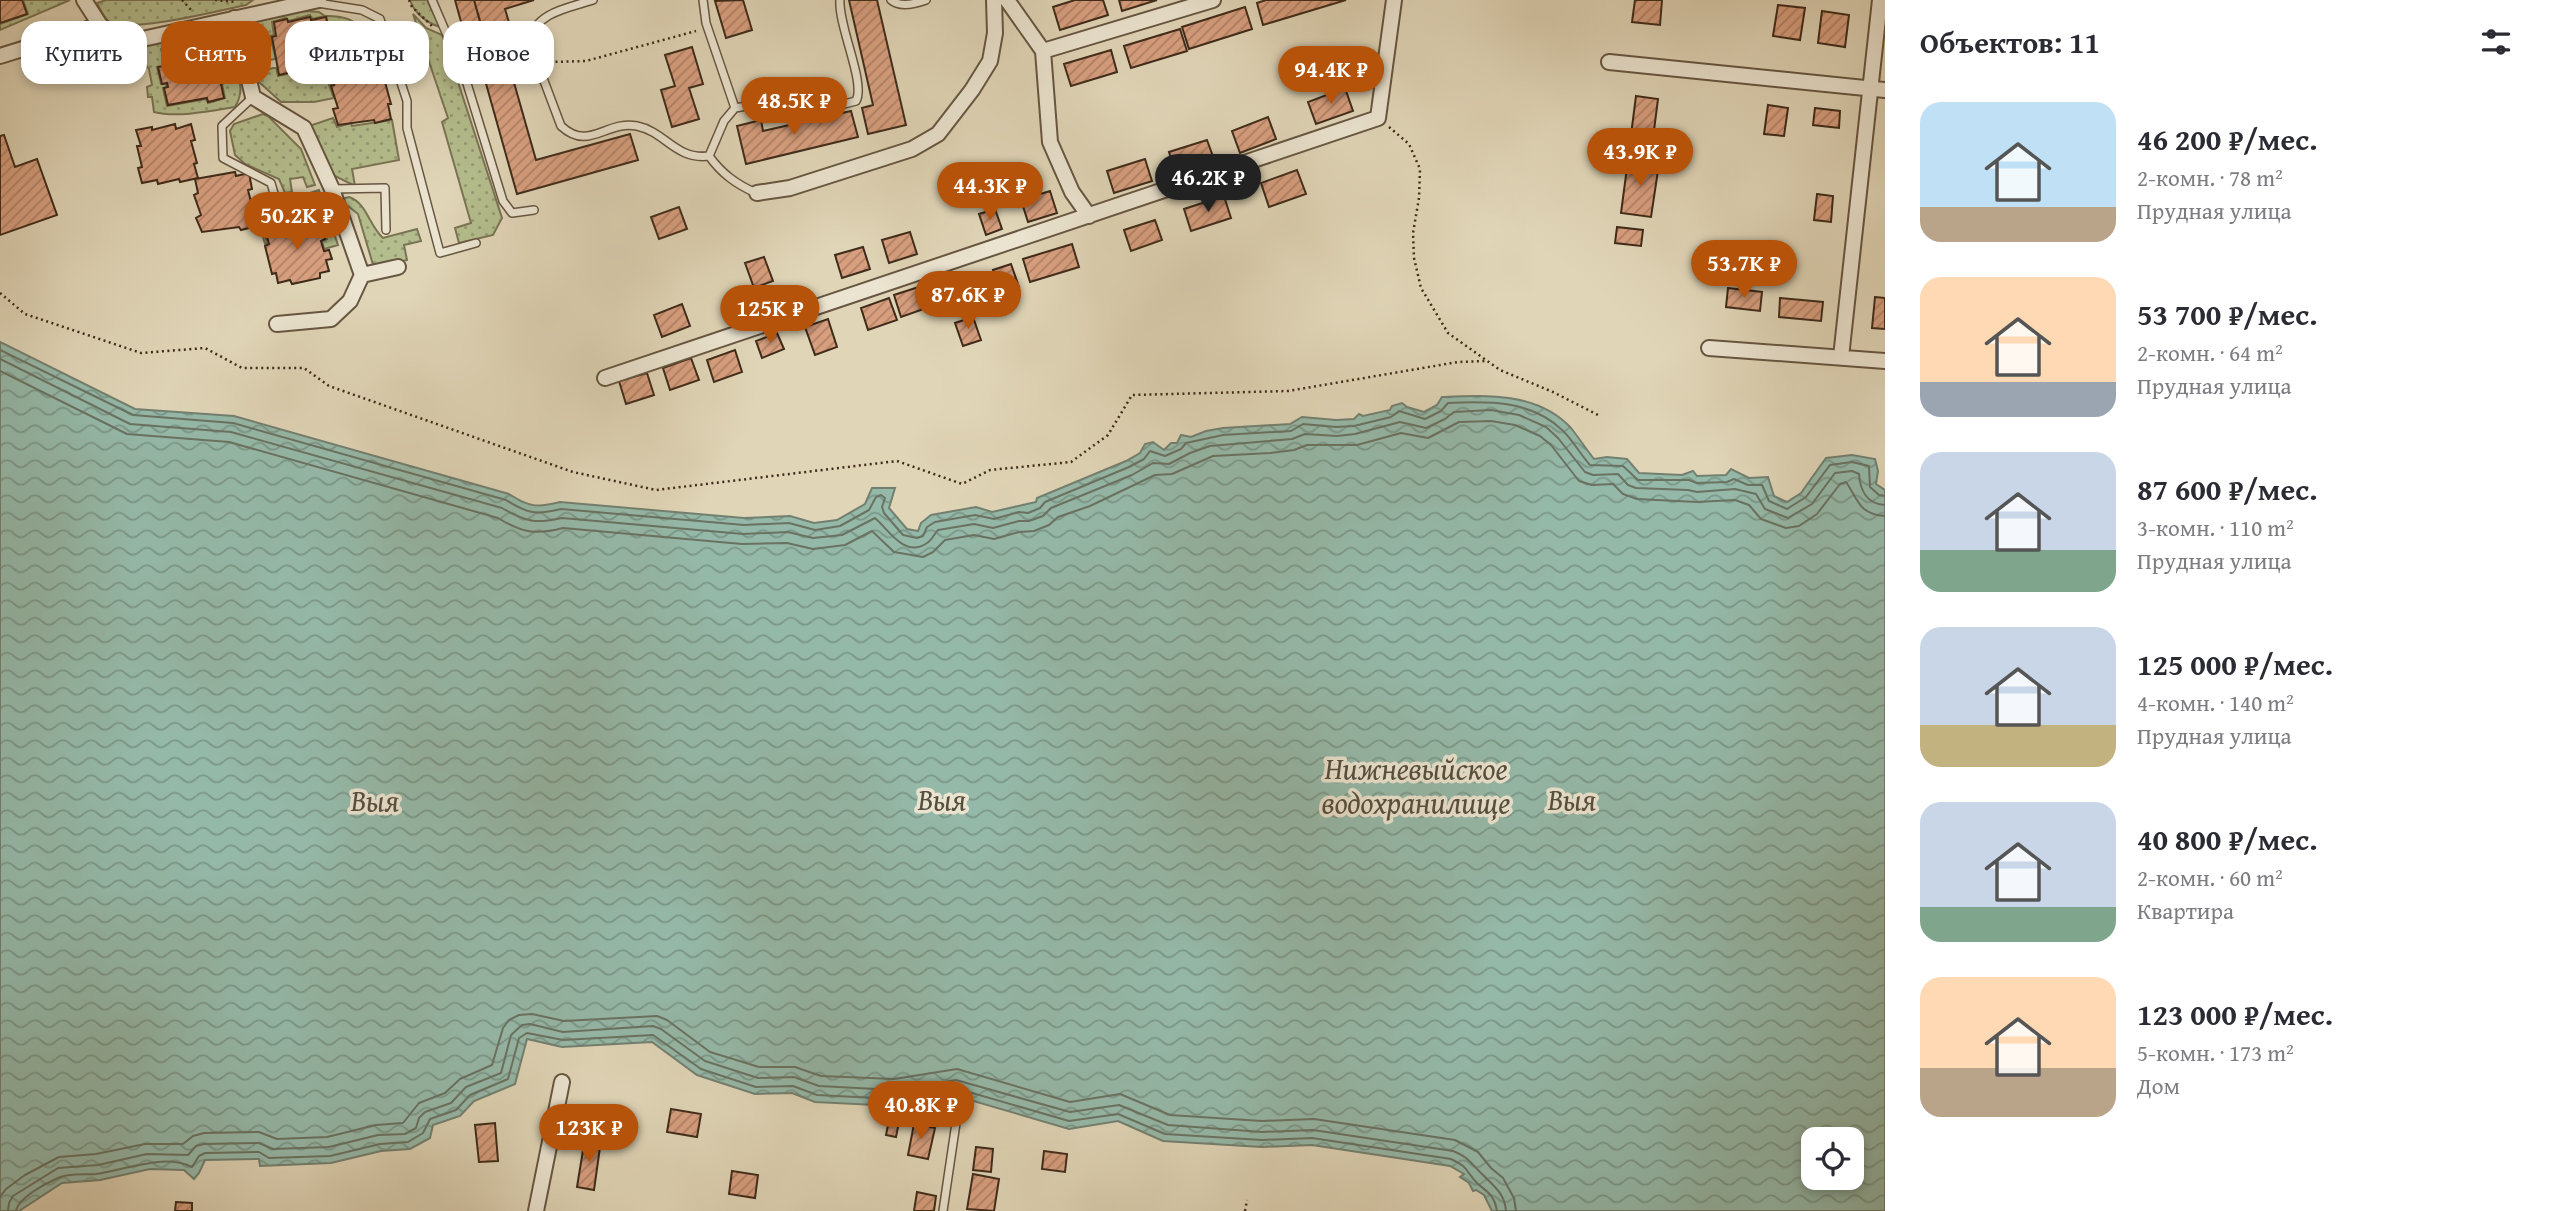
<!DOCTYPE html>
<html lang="ru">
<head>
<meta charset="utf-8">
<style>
	body { margin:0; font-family:"Gentium Book Plus",serif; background:#f7f7f7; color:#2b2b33; height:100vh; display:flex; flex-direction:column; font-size:26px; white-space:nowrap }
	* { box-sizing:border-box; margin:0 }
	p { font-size:23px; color:#7c7c81 }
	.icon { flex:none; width:38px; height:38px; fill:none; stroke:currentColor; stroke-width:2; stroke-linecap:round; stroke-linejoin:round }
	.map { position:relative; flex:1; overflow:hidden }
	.details { display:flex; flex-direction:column; background:#fff; width:665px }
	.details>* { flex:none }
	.top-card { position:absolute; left:21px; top:21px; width:665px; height:63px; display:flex; gap:14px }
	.tools { position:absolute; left:1801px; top:1127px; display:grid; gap:14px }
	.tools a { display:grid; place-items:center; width:63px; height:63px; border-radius:14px; background:#fff; box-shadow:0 4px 10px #0003; font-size:35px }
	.price { position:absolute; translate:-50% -60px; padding:0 16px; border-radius:24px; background:#b45309; color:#fff; font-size:23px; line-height:46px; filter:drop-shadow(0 2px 4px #0008) }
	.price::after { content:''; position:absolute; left:50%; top:42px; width:21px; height:16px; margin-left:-10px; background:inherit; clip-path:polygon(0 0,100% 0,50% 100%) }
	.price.on { background:#222; color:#fff }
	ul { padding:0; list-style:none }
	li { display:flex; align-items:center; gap:21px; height:175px; padding:0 35px }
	li span { display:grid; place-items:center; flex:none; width:196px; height:140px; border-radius:21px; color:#555 }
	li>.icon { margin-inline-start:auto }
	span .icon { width:84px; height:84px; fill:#fffc; stroke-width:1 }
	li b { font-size:30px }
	h2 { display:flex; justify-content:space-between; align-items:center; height:84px; padding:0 35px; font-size:30px }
	.pill { padding:0 24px; border-radius:21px; background:#fff; box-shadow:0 4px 10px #0003; font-size:24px; line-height:63px }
	.pill.on { background:#b45309; color:#fff }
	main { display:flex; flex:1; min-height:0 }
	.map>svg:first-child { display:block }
</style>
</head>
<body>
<main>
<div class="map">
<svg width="1885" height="1211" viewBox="0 0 1885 1211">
	<defs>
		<pattern id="grass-dots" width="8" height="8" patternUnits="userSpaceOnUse" patternTransform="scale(1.75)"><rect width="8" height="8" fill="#b4bd8d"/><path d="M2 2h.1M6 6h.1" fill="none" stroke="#949a72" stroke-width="1.8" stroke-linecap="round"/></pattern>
		<pattern id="water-waves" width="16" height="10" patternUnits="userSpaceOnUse" patternTransform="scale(1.75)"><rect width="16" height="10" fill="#95b9a9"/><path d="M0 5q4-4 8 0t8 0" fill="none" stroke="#7b9789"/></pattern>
		<pattern id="building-hatch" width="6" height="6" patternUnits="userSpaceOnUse" patternTransform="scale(1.75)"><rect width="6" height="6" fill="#d89f7f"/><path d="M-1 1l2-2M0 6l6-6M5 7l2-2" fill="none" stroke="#b18267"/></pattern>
	</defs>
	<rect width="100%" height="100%" fill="#e0d5b7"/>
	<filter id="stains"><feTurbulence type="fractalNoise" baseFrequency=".00286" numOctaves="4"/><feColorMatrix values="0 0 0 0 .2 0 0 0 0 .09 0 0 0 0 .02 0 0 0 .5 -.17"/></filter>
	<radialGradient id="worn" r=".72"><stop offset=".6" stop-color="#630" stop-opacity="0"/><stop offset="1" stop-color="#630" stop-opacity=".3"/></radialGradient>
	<path fill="url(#grass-dots)" stroke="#7a7454" stroke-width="2" d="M23,0H70L0,30V24L28,14Z
		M106,0H253L246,5C222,10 127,34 109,22C104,18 100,9 97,3Z
		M410,0H427L440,27C427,23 414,13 410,0Z
		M305,11L319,12L325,16L312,19L310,15L289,21L286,18L272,22L274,35L270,36L276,59L262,61L257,58C237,8 267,14 305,11Z
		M413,14L426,28L442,35L459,75V85L502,218L493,235L459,243L455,228L471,223L442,122L448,118Z
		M326,16C363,15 369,36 381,65L372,68L369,62L333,69L330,56L333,55L327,34L330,33Z
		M217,31C229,36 232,45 234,57L225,65L219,42L215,43L205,33Z
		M200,34L210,44L204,46L201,43L181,50L178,46L161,49L165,65L157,67L161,84H166L167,87L163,88L167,106L206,99L208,103L225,98L222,84L226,82L225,74L234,72C243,83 242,95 235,107C211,111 177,118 154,112L152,97H148L147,87L152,85L149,69L139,56L141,47L151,42Z
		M274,68H276L278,76L291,73L293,76L314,72L315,76L329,72L332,84L329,85L334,98L314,102H281L258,81C258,70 266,70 274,68Z
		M263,114L268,116L301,149L315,185L307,187L303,177L290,179L292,192L285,193L279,179L245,164L235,155L230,131L234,124Z
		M333,118L337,127L351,123L352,126L392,120L399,160L352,169L355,186L327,172L309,126Z
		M319,190L338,245L324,249L322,241L327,239L318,220L306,222L305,218L274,226V231L264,232L267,243L265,244C257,218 262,219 286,211L283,198L292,196L296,209L310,205L307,194Z
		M349,197C367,203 369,226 383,238L417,229L421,241L404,245L407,260L374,268L358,214L343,202L345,198Z"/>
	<path fill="url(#water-waves)" stroke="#738070" stroke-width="2" fill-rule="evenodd" d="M0,342L135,409L234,416L509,494C529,507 537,508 560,502L744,518L790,516L814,523L837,520L865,504L872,488H895L889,508L907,529L918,531L921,523L931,515L976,507L992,512L1036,502L1037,498L1126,461L1140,453L1145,444L1153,442L1164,450L1171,443H1177L1181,435L1191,437L1206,431L1223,428L1290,424L1302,417L1336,420L1354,419L1359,414L1363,416L1390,410L1392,406L1402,403L1407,407L1424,412L1437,405L1442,397C1486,395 1538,392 1571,428C1579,438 1586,449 1594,459L1607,457L1627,459L1639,473L1682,475L1693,471L1697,476L1726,475L1731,469L1749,478L1768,477L1774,496L1787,502L1801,493L1826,458L1852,455L1875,459L1878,471L1876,484L1885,490V1211H1492L1484,1195L1476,1190L1473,1191L1469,1183L1460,1177L1464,1174L1450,1166L1312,1145L1262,1147L1163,1141L1118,1121L1069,1129L953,1095L896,1106L815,1102L792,1093L755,1094L697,1075L652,1042L562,1047L527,1039L515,1084L474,1101L460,1116L433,1125L430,1138L410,1149L381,1151L331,1163L260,1166L259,1159L205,1160L199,1173L194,1179L184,1170L150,1169L100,1180L62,1183L19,1211H0ZM1813,1139H1852V1178H1813Z"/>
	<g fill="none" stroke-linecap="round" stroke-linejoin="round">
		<path stroke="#6a7262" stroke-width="2" d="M0,350L133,415L233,423L506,500C528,514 536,515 561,509L744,525L789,523L815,530L840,526L869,510L876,497L881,495L885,498L882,507L884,513L903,535L917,538L923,536L927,527L935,522L975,515L994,519L1019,512L1028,513L1040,508L1045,502L1129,467L1144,459L1150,451L1165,456L1181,449L1186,443L1223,435L1291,431L1303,424L1336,427L1354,426L1391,417L1399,411L1425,419L1441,411L1448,403C1488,401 1531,400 1562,430C1573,440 1580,454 1590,465L1623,466L1638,480H1689L1697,483L1727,482L1734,479L1748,485H1762L1769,501L1787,509L1806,497L1830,465L1852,462L1869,466L1870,487L1879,495L1885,496
			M0,359L130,424L231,432L502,508C526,522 536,524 562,518L743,534L788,532L813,538L842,535L875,518C888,529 905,559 927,543C932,540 934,534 938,530L974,524L993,528L1019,521H1029L1043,516L1051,508L1132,475L1153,463L1169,464L1190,453L1210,446L1292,439L1305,434L1337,436L1355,434L1400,422L1426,428L1445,419L1454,412L1491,410L1519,415L1546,427L1558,438L1585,472L1593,475L1618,474L1628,485L1636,488L1688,490L1697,492L1735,489L1756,494L1765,509L1788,518L1812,504L1835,473L1852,471L1859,474C1860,490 1867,504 1885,505
			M0,371L127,434L229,442L498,518C522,533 536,535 563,528L742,544L787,543L813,549L845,545L872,531L894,552L923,557L933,552L945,540L974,535L994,539L1019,532L1034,531L1049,525L1058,517L1090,506L1155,475L1172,474L1213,456L1270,453L1294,450L1307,445H1357L1401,433L1428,438L1459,422L1491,421L1515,425L1540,436L1551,445L1579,481L1592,485L1613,484L1623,494L1637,499L1697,502L1735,500L1749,505L1761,519L1786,528L1799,526L1817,514L1840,484L1846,482C1858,499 1858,514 1885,516
			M0,1197L6,1189L25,1175L59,1157L96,1154L145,1144H183L193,1136L204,1133L259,1132L277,1139L327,1137L376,1125L403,1123L419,1103L445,1093L460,1079L492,1065L503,1028L509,1020L519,1015L532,1014L564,1021L657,1016L667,1020L710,1052L759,1067H795L821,1076L894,1079L957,1069L1070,1102L1120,1094L1170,1115L1262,1121L1314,1119L1455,1140L1478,1152L1491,1168L1503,1178L1514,1198L1516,1211
			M8,1211L9,1203L13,1196L58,1168L98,1165L147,1154L188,1155L196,1146L204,1144L259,1143L273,1149L329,1147L378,1135L405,1134L416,1128L419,1118L425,1112L451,1103L466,1087L501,1073L511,1035L522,1025L530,1024L563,1032L653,1026L661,1029L705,1061L758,1078L794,1077L819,1086L895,1090L956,1080L1070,1112L1119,1105L1168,1125L1262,1132L1313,1130L1453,1151C1469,1157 1471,1164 1483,1175C1494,1186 1505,1194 1506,1211
			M16,1211C18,1198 46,1183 58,1178C68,1173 84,1175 96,1174C126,1170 163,1153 192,1167L199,1156L205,1153L259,1152L269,1158L330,1156L380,1144L408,1142L423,1133L430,1119L456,1110L470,1095L508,1079L519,1038L527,1033L563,1040L653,1035L701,1069L756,1087L793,1086L817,1095L896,1099L955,1088L1069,1121L1118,1114L1165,1134L1262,1140L1312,1138L1451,1159C1470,1168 1465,1171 1477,1183C1488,1193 1494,1194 1497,1211"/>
	</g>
	<path fill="url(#building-hatch)" stroke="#3f2b1a" stroke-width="2" d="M0,0H22L27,14L0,23Z
		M455,0H474L483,31L465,36Z
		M474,0H534L505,9L513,36L486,44Z
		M743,0L752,30L726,38L715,1Z
		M849,0H877L906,125L868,134L862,108L873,105Z
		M1075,0H1103L1108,15L1060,30L1053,7Z
		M1119,0H1157L1122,11Z
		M1266,0H1346L1263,25L1257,3Z
		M1635,0H1662L1660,25L1632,22Z
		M1778,5L1805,8L1800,40L1773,36Z
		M1245,7L1252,29L1189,49L1182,27Z
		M1822,11L1849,15L1845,47L1818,43Z
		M310,17L311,20L326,17L329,32L326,33L332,55L329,56L332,71L316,75L314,70L293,75L292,72L279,75L272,37L276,36L274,22L287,19L288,22Z
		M1180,29L1187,51L1131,68L1124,46Z
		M217,43L222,59L218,60L226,82L221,84L224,98L208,102L207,98L168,105L164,88L168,87L167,83L162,84L158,67L167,66L163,50L178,47L180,52L201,44L203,48Z
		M692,47L703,84L689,88L699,119L672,127L661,90L675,86L665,55Z
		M1111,50L1117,72L1071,86L1064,64Z
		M370,64L371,69L384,65L389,80L385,82L391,104H388L391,119L375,123L374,120L338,125L333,109L338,108L331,86L334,85L330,71L348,67L349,72L353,71L352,68Z
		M509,65L536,160L630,134L638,160L517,194L483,73Z
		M1345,88L1353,111L1316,124L1308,102Z
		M1636,96L1658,99L1653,138L1631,135Z
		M1768,105L1788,108L1784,136L1764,134Z
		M1815,108L1840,111L1839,128L1813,125Z
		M851,111L858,137L746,164L737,126L761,120L763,131Z
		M1268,117L1276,139L1240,153L1232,131Z
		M175,124L176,129L191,124L195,140L191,141L197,163L194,164L198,178L180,182L179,179L158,184L157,180L142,183L138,168L142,167L137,146H141L136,130L152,127V130Z
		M4,135L15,167L37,159L57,215L0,235V136Z
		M1207,140L1215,162L1176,175L1169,152Z
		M1145,159L1152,181L1114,193L1107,171Z
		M1628,160L1659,164L1651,217L1621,213Z
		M1297,170L1306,194L1269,207L1261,183Z
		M235,172L236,176L249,173L252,189L248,190L257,226L241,230L239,227L202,232L196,218L201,215L194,195L198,193L195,179Z
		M1050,191L1057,213L1028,222L1021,200Z
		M1817,194L1833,196L1831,222L1814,220Z
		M1224,196L1231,218L1191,231L1184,209Z
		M679,207L687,229L659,239L651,217Z
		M995,209L1002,229L986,235L979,214Z
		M305,220L306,224L317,221L320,232H323L325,239L321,241L324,251L329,250L332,259L326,260L329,271L320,273V278L292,284L290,280L278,283L276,273L272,274L265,246L269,244L266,233L275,232V228Z
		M1155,220L1162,240L1131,251L1124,230Z
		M1617,227L1643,230L1641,246L1615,243Z
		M910,232L917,254L889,263L882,240Z
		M1072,244L1079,267L1030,282L1023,259Z
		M863,247L870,269L842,278L835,255Z
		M764,257L773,281L754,288L745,263Z
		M1011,264L1019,287L1001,293L993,270Z
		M931,283L938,304L901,317L894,295Z
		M1728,288L1762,292L1760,311L1726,307Z
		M1875,297L1885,298V329L1872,328Z
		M889,298L897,320L868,330L861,308Z
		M1780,298L1823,302L1821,321L1779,317Z
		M682,304L690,326L662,337L654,315Z
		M973,317L981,340L963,346L955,323Z
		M828,319L837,347L815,355L805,327Z
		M777,333L784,349L762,358L756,341Z
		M735,350L742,372L714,382L707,360Z
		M691,358L699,380L670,390L663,368Z
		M647,373L654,395L626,404L619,381Z
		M671,1109L701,1114L697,1137L667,1132Z
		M889,1120L899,1122L896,1137L886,1135Z
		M495,1123L498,1161L479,1162L475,1125Z
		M914,1124L935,1128L928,1159L908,1155Z
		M585,1138L601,1140L594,1190L577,1187Z
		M976,1147L993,1149L991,1172L973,1170Z
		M1044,1151L1067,1154L1065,1172L1042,1169Z
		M732,1171L758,1175L755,1198L729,1194Z
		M973,1174L999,1179L994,1211L967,1209Z
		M917,1192L936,1196L934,1211H914Z
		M176,1202L192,1203V1211H175Z"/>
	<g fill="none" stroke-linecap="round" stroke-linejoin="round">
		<g stroke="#675641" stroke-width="10">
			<path id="service" d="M432,0L465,77L503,201L512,213L534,210
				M703,0L706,23L735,108
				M891,0C900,8 915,4 926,0
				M318,3L362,10L380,19L407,101V128L440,253L476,243
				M529,41C536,12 568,8 593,0
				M459,64L510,50L529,41L561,126C589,152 606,120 637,126C666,132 675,160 709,156C722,174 736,184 756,193
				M253,97L222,126L223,158L271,183L277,204
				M709,156L724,121L735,108L758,104L785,116L793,117L856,101C866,83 838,26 840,0
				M333,189L385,188L386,230
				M943,1211L956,1123"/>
		</g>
		<g stroke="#675641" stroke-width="18">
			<path id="minor" d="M84,0L100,25
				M1007,0L1043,51L1050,142L1072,192L1089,216
				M234,18L253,97L304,128L332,189L362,275
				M1043,51L1213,0
				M0,56L100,25L110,32L138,40L319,0
				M1609,62L1885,90
				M757,193L790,188L912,149L938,134L972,90L990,61L995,33L994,0
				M277,324L331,319L350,301L362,275L398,267
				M1709,348L1885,361
				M1841,357L1880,0
				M605,378L1378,118L1394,0
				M536,1211L562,1082"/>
		</g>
		<path stroke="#3f2b1a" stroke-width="2.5" stroke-dasharray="2 3.5" stroke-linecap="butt" d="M182,0L193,12
			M215,0L236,2
			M409,0L412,7L432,26
			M550,62L586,61L696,31
			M1389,127L1409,144L1420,169L1419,198L1413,233L1414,258L1421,288L1448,333L1500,370L1553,392L1600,416
			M0,293L25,314L141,353L205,348L242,368H304L329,386L573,472L656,490L897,461L962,484L990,470L1071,462L1108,435L1132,395L1288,391L1458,362L1487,361
			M1245,1211L1247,1200"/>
		<use href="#service" stroke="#ebe4d0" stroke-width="7"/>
		<use href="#minor" stroke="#ebe4d0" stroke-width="14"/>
	</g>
	<g text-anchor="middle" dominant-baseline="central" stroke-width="7" stroke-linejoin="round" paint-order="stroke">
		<g font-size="30" font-style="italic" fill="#544e3e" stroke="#ebe4d0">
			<text x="1416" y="768">Нижневыйское<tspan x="1416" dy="34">водохранилище</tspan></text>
			<text x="942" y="799">Выя</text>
			<text x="1572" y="799">Выя</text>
			<text x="375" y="800">Выя</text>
		</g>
	</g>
	<rect width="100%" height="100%" filter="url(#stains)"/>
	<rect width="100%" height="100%" fill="url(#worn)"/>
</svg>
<div class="tools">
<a><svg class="icon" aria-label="locate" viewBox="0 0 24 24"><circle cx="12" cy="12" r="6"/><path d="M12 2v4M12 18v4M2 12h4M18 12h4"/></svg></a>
</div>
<b class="price" style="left:1331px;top:106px">94.4K ₽</b>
<b class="price" style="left:794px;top:137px">48.5K ₽</b>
<b class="price" style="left:1640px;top:188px">43.9K ₽</b>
<b class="price on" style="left:1208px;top:214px">46.2K ₽</b>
<b class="price" style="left:990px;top:222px">44.3K ₽</b>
<b class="price" style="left:297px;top:252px">50.2K ₽</b>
<b class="price" style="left:1744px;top:300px">53.7K ₽</b>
<b class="price" style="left:968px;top:331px">87.6K ₽</b>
<b class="price" style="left:770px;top:345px">125K ₽</b>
<b class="price" style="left:921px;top:1141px">40.8K ₽</b>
<b class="price" style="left:589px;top:1164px">123K ₽</b>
<div class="top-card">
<a class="pill">Купить</a>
<a class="pill on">Снять</a>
<a class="pill">Фильтры</a>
<a class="pill">Новое</a>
</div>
</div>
<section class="details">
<h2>Объектов: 11<svg class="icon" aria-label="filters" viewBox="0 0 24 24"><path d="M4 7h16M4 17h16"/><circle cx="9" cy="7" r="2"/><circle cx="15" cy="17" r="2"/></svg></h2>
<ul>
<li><span style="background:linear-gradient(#bfe0f5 75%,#b9a48a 0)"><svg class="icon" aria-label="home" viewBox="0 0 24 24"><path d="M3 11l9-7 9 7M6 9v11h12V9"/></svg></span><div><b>46 200 ₽/мес.</b><p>2-комн. · 78 m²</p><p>Прудная улица</p></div></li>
<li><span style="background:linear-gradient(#ffd9b3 75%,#9aa5b1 0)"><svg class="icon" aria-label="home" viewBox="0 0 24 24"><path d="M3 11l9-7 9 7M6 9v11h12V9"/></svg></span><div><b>53 700 ₽/мес.</b><p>2-комн. · 64 m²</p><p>Прудная улица</p></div></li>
<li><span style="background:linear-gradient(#c9d6e8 70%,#7fa58c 0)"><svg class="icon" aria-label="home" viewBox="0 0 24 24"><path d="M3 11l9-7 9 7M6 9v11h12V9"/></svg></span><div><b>87 600 ₽/мес.</b><p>3-комн. · 110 m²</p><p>Прудная улица</p></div></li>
<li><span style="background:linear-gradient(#c9d6e8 70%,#c2b280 0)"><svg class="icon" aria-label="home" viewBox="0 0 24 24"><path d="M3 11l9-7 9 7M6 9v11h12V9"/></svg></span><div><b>125 000 ₽/мес.</b><p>4-комн. · 140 m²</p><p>Прудная улица</p></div></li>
<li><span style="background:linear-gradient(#c9d6e8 75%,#7fa58c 0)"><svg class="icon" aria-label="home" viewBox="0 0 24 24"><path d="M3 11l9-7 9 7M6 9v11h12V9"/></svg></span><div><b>40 800 ₽/мес.</b><p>2-комн. · 60 m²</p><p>Квартира</p></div></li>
<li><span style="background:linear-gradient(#ffd9b3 65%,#b9a48a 0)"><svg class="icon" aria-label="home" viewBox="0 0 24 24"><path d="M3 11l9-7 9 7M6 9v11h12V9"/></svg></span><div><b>123 000 ₽/мес.</b><p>5-комн. · 173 m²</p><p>Дом</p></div></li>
</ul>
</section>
</main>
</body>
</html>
